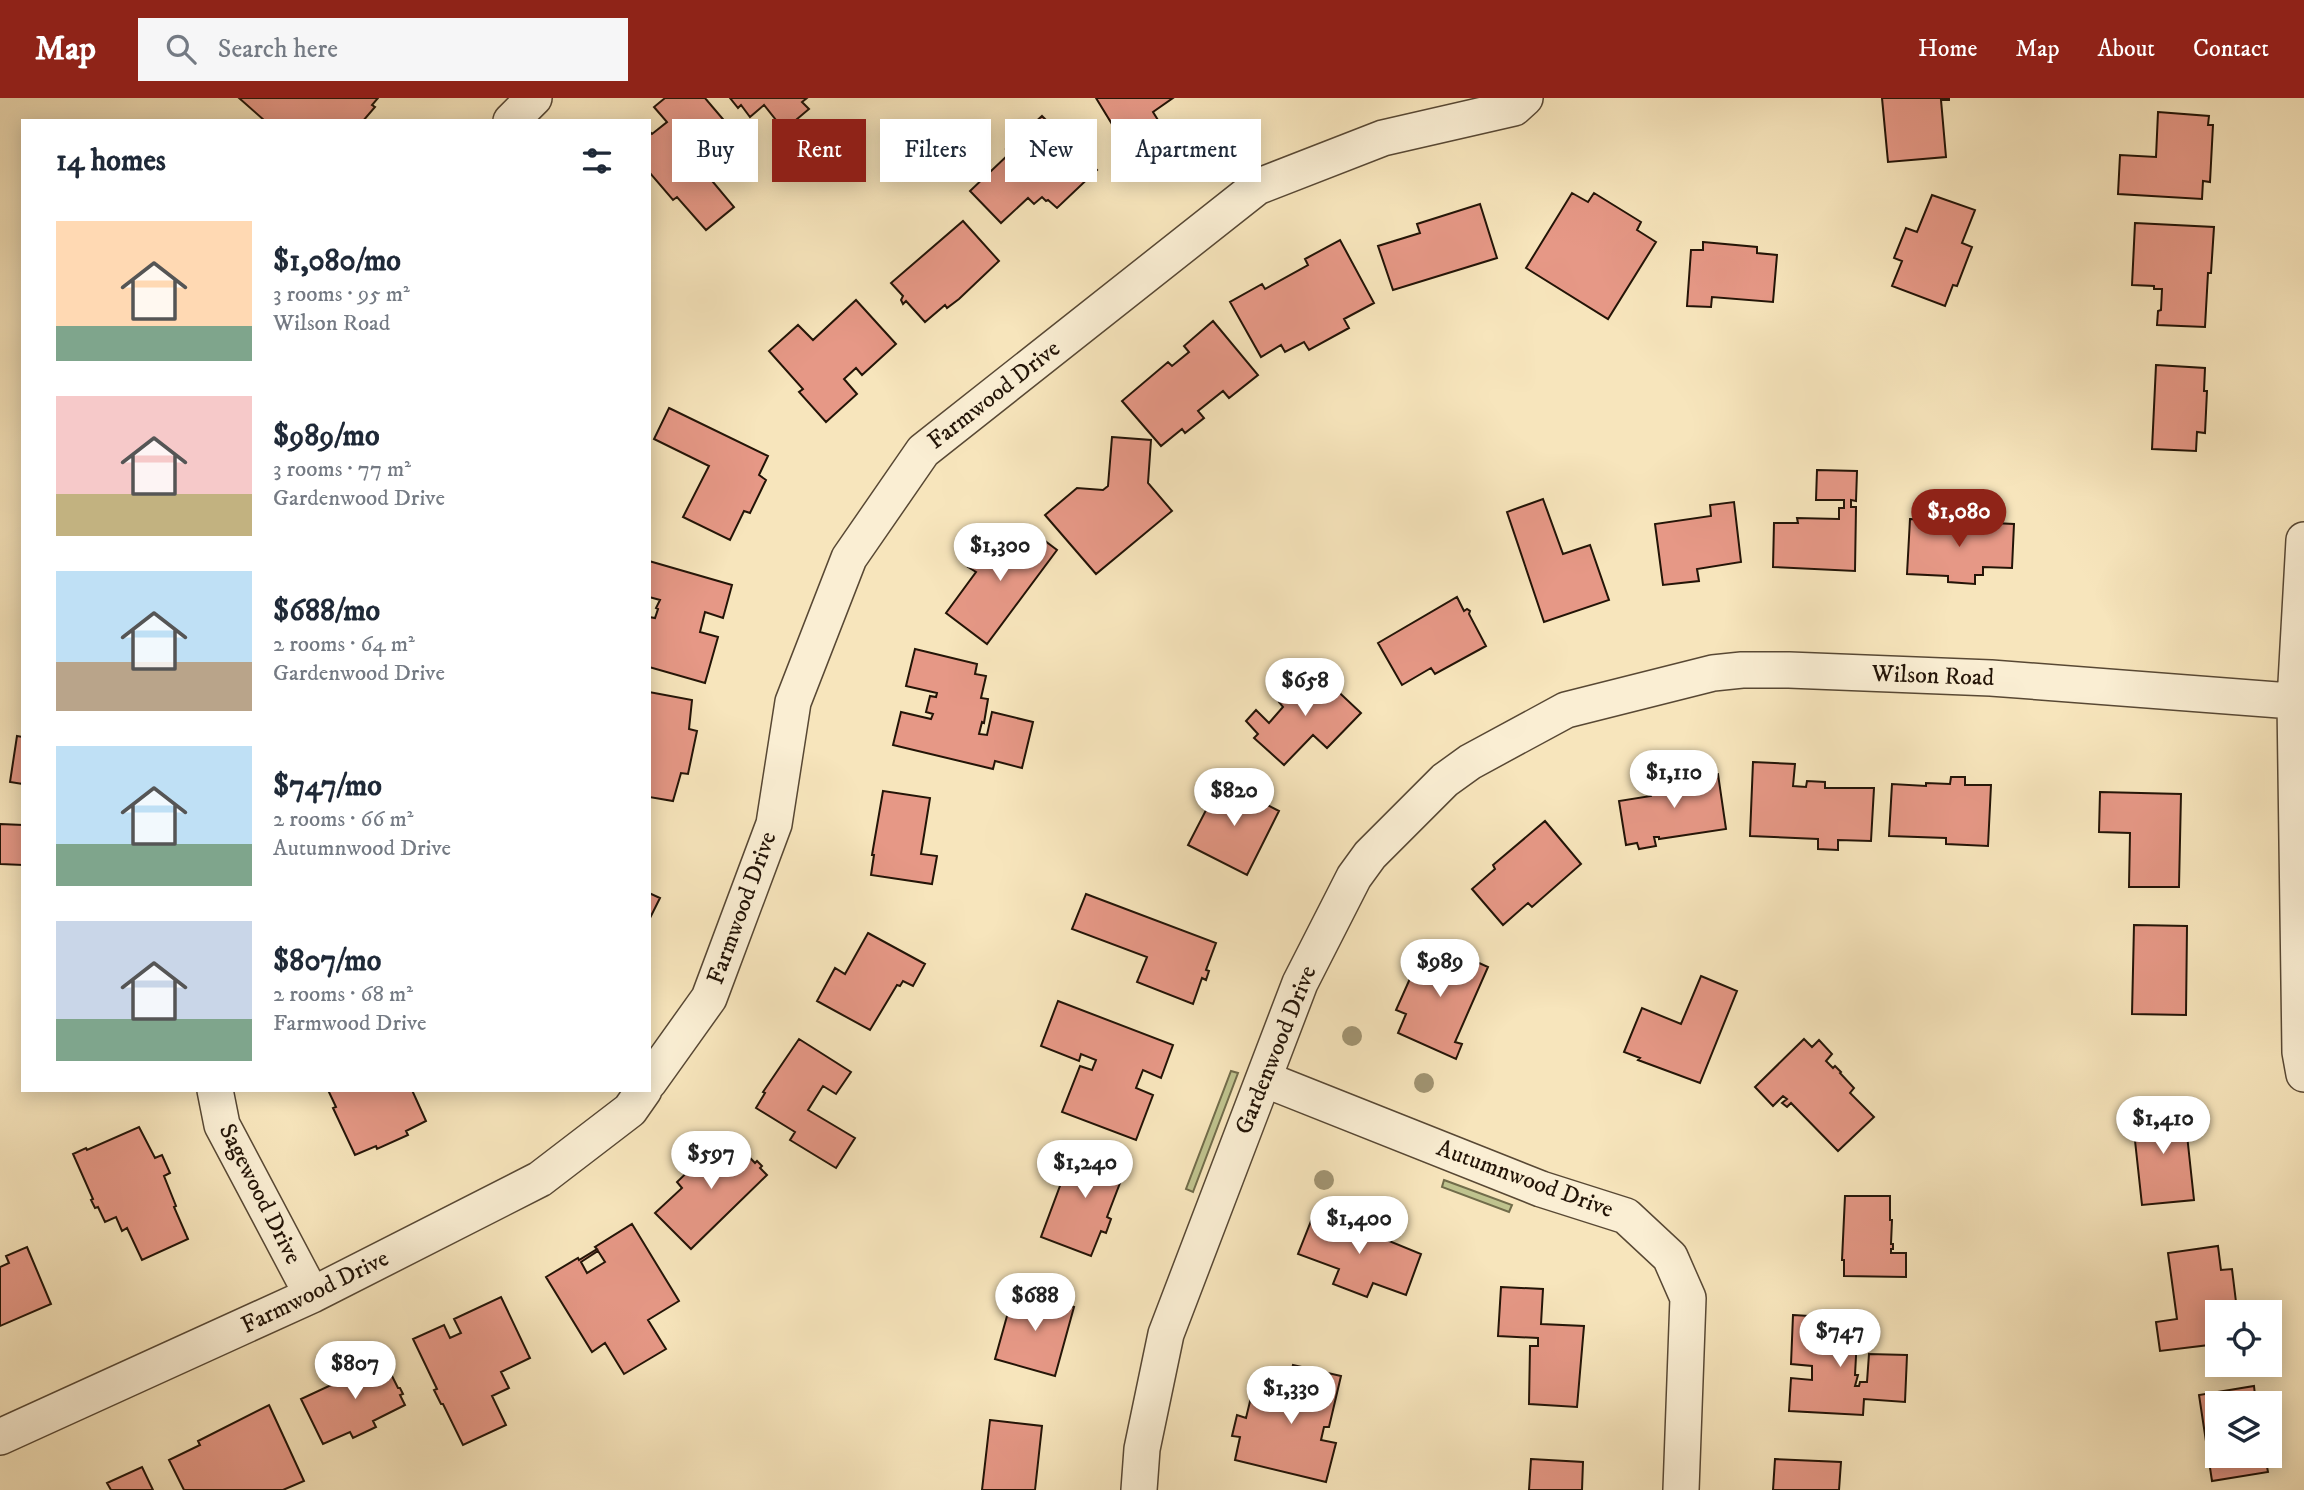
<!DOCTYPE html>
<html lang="en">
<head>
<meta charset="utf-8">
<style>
	body { margin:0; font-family:"IM FELL DW Pica",serif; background:#f6f6f7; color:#1f2937; height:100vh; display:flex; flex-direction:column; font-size:26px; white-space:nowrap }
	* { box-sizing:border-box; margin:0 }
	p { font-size:23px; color:#747a83 }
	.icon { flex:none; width:38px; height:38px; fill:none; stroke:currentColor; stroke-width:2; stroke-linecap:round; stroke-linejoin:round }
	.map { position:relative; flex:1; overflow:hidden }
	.panel { position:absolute; left:21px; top:21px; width:630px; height:973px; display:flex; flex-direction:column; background:#fff; border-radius:0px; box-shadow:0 4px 18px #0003 }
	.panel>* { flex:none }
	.banner { position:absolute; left:672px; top:21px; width:665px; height:63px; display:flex; gap:14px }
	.tools { position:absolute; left:2205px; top:1202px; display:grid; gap:14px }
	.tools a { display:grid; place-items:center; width:77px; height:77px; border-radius:0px; background:#fff; box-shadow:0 4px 18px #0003; font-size:35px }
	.price { position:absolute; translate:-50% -60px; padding:0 16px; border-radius:24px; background:#fff; color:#222; font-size:23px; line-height:46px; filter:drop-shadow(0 2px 4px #0008) }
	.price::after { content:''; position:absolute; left:50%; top:42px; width:21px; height:16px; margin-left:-10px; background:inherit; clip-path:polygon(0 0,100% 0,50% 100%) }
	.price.selected { background:#8f2418; color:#fff }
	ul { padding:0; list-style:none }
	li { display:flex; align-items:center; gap:21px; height:175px; padding:0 35px }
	li span { display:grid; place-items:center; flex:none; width:196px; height:140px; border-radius:0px; color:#555 }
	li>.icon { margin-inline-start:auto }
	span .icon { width:84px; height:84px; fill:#fffc; stroke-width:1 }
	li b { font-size:30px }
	h2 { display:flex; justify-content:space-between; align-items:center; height:84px; padding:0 35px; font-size:30px }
	.chip { padding:0 24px; border-radius:0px; background:#fff; box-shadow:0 4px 18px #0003; font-size:24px; line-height:63px }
	.chip.selected { background:#8f2418; color:#fff }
	header { display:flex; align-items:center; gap:42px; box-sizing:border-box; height:98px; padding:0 35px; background:#8f2418; color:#fff }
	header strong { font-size:33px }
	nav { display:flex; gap:38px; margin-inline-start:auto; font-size:24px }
	.search { width:490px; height:63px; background:#f6f6f7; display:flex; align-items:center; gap:18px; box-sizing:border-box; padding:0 24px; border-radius:0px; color:#747a83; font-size:26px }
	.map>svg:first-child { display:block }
</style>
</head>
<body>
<header>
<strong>Map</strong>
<div class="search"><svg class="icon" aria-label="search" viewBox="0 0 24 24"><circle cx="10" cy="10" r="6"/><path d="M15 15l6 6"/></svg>Search here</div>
<nav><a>Home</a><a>Map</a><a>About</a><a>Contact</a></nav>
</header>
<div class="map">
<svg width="2304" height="1392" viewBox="0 0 2304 1392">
	<rect width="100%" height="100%" fill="#f7e5bc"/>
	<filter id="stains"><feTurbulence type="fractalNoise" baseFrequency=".00286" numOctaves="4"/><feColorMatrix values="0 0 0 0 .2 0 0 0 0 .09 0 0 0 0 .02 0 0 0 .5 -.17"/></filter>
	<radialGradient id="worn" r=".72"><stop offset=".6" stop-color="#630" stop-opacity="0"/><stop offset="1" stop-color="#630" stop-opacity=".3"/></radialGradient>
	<path fill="#bfc38e" stroke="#716c4a" stroke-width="2" d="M1231,973L1238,975L1193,1094L1186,1091Z
		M1444,1082L1512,1107L1509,1114L1442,1089Z"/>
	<path fill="#e69886" stroke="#231407" stroke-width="2" fill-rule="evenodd" d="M239,0H378L372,7L375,9L363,23H265Z
		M665,0H705L733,33L684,74L692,82L703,72L734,109L706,132L677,99L673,102L649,74V33L652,36L667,24L654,9Z
		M730,0H807L802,4L809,11L784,32L764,7L750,19L741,7L738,10Z
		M1096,0H1173L1153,14L1161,27L1148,35L1150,38L1141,44L1139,40L1126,49Z
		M1882,0H1949V2H1941L1946,59L1888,64Z
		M2158,14L2209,18L2208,27H2213L2210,84L2203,83L2202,101L2118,96L2120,57L2156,59Z
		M1042,18L1068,44L1075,38L1090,53L1083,58L1097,72L1057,110L1048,102L1046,103L1042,99L1034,106L1028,100L1001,125L970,93L1010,55L1006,51Z
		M1572,95L1588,104L1594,95L1641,124L1637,132L1656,144L1608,221L1526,170Z
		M1932,97L1975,112L1962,145L1972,149L1957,188L1953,187L1945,208L1892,188L1902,163L1894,160L1906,130L1917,134Z
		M1480,106L1497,160L1393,192L1378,148L1420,135L1417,126Z
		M963,123L999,163L959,201L947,210L945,207L925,224L906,203L903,206L901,202L903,198L891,185Z
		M2135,125L2214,129L2211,175H2208L2205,229L2157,227L2158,213L2161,212L2162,191H2154V188L2132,187Z
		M1340,142L1374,205L1344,221L1349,230L1309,252L1304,244L1285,254L1281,247L1261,259L1230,204L1262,186L1265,191L1308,167L1305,161Z
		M1703,144L1757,149V155L1777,157L1773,204L1712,199L1711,209L1687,208L1691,152H1703Z
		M856,202L896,246L862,277L856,270L844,281L857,296L826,324L799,294L803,291L769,253L798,227L813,242Z
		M1213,223L1258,277L1229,300L1223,293L1198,313L1204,320L1185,335L1182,331L1161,348L1122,303L1168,264L1172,268L1189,254L1184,248Z
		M2156,267L2205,270L2204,293H2207L2205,335L2197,334L2196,353L2152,351Z
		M669,310L768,358L759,377L766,382L750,415L744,413L730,442L683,419L709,368L654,341Z
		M1112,339L1151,342L1148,385L1172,413L1096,476L1045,417L1077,390L1103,392L1108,388Z
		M1817,372L1857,373L1856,403L1851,402V409H1856L1855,473L1773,469L1774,425H1798L1797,420L1839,421V410H1844V402H1816Z
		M1543,401L1563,456L1590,447L1609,502L1544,524L1507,414Z
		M1734,404L1741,464L1697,471L1699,483L1663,487L1655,426L1711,418L1710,407Z
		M1910,421L2014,426L2012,470L1983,469V477H1975V486L1948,484V478L1907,476Z
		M1024,427L1057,452L987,546L946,515L976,474L968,469L981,451L991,458L1000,446L1006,451Z
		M649,463L732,487L723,520L705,514L700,534L718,539L705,585L649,569V519L655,520L658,511L656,510L660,502L649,499Z
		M1457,499L1464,513L1467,511L1470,513L1469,516L1486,548L1435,576L1431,570L1402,587L1378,545Z
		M915,551L977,566L975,576L986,578L981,600L988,601L984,625L982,624L979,636L987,637L992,614L1033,624L1022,670L995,663L993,671L893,647L901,614L931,621L933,616L926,614L930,598L936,599L937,595L906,588Z
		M1312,569L1361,615L1327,650L1313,637L1284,667L1254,640L1258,636L1246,623L1256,612L1269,625L1283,609L1279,604Z
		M649,594L692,602L689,631L697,633L688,676L681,675L673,703L649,699Z
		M17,638L23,639V686L10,684Z
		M1753,664L1795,666L1793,688L1806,689L1807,683L1825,684V690H1874L1871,743L1838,742V752L1818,751V741L1750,738Z
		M1667,676L1666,678L1680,677V681L1718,676L1726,731L1659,741V739H1654L1656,748L1639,751L1637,745L1626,747L1619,703L1651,698L1649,682L1661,680V677Z
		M1951,679H1965V687H1991L1988,748L1946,746V740L1889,738L1892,686L1926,688V685L1950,686Z
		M1221,683L1279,713L1247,777L1188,747Z
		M883,693L930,700L921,756L937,758L932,786L871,777L874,757H872Z
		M2100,694L2181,696L2179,789H2129L2130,735L2099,734Z
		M1545,723L1581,766L1532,809L1528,805L1503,827L1472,791L1495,771L1493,767Z
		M0,726L23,727V767L0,766Z
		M649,795L660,800L649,822Z
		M1086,796L1216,845L1206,872L1209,873L1206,882L1202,880L1193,906L1137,884L1147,859L1072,831Z
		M2134,827L2187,828L2186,917L2132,916Z
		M868,835L925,866L913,888L903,883L900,888L897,887L870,932L817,903L835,870L845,876Z
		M1437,846L1488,869L1455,944L1462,946L1456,961L1398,935L1406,916L1396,912L1420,858L1430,862Z
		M1701,878L1737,893L1700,985L1638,962L1640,960L1624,954L1642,910L1681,926Z
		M1058,903L1173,947L1161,980L1143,972L1136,990L1153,997L1136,1042L1062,1014L1080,968L1092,972L1096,962L1081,956L1079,963L1041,948Z
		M799,941L851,974L836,996L823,988L808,1012L855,1040L836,1070L790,1042L795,1034L756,1010L765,995L763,994Z
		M1804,941L1812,949L1819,942L1832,956L1826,963L1833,970L1835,968L1841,974L1840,975L1854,990L1850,995L1874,1019L1838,1053L1791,1005L1787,1009L1782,1005L1787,1001L1783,998L1773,1008L1755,989Z
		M328,992H412L426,1023L406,1033L408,1037L377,1051L376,1048L355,1057L333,1010L336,1009Z
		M2184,1009L2194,1102L2142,1107L2132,1015Z
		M139,1029L155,1060L162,1057L170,1075L164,1078L176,1108L174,1109L188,1141L142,1162L127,1130L122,1133L116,1119L105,1124L98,1109L95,1110L91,1102L93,1101L73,1056L86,1050L87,1052Z
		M727,1036L755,1065L757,1063L762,1068L760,1070L767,1077L691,1151L655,1115L682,1090L677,1084Z
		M1076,1045L1128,1064L1107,1119L1111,1121L1106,1135L1101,1133L1091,1158L1041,1139Z
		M1845,1098H1890V1122H1892L1891,1146H1893V1151H1891V1155H1906V1179L1844,1178V1162H1842Z
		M1315,1113L1375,1133V1135L1390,1141L1389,1143L1421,1156L1406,1197L1373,1185L1367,1199L1333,1186L1339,1171L1298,1156Z
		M632,1126L679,1203L648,1222L666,1251L624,1276L605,1245L592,1254L546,1179L578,1160L579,1162L597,1151L595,1149ZM598,1153L605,1164L587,1175L581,1164Z
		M2218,1148L2221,1172L2232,1171L2236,1204L2227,1206L2228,1214H2217V1246L2160,1253L2156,1224L2177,1221L2168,1155Z
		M27,1149L51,1206L0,1228V1169L9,1165L6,1158Z
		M1501,1189L1543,1191L1541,1226L1584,1228L1577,1309L1529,1306L1530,1248H1538V1240L1498,1238Z
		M1014,1193L1074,1209L1055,1278L995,1261Z
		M501,1199L530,1260L501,1274L509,1290L492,1298L506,1327L463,1347L443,1306H441L434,1292L437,1291L413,1241L444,1227L450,1240L461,1235L454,1221Z
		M1793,1217L1858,1221L1855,1277H1858L1855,1288H1859L1860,1284H1867L1869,1256L1907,1257L1905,1304L1864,1301L1863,1317L1789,1313L1791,1280L1812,1282V1268L1791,1266Z
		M380,1254L398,1290H400L403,1296L400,1297L405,1307L373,1323L376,1329L353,1340L350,1334L323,1346L301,1301L357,1275L353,1267Z
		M1293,1267L1341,1278L1329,1329H1324L1321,1342L1336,1345L1326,1384L1235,1362L1240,1339L1232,1338L1237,1317L1246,1320L1253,1291L1285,1299Z
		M2254,1288L2256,1306H2217V1358H2265L2268,1374L2212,1383L2199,1297Z
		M269,1307L304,1383L283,1392H184L169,1362L200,1347L198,1343Z
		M990,1322L1042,1328L1035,1392H982Z
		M1531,1361L1583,1364L1582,1392H1529Z
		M1775,1361L1841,1364L1839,1392H1773Z
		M142,1369L153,1392H111L107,1385Z"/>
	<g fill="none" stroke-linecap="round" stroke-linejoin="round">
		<g stroke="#584834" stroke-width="38">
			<path id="street" d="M511,23L534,0
				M2304,442L2295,603L2300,954L2304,976
				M1264,981L1541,1091L1626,1118L1670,1159L1688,1200L1681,1392
				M649,984L709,900L774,726L793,604L849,460L923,353L1257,89L1383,40L1514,10L1525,0
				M215,992L222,1027L312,1197
				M0,1339L312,1197L540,1081L630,1012L644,992
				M1139,1392L1142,1351L1166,1236L1300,885L1354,779L1370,757L1445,682L1470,664L1566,612L1713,575L1742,572H1789L1991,580L2304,604"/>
		</g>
		<use href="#street" stroke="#faeed3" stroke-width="35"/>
	</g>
	<g fill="#a19472">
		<circle cx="1352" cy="938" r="10"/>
		<circle cx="1424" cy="985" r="10"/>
		<circle cx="1324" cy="1082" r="10"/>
	</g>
	<g text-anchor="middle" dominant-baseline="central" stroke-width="5" stroke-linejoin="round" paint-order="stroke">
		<g font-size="24" fill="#231407" stroke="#faeed3">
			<text transform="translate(994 297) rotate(-38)">Farmwood Drive</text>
			<text transform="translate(1933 578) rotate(2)">Wilson Road</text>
			<text transform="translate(742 810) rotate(-70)">Farmwood Drive</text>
			<text transform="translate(1276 952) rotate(-68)">Gardenwood Drive</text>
			<text transform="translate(1525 1081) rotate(20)">Autumnwood Drive</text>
			<text transform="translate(260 1096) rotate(63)">Sagewood Drive</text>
			<text transform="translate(315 1194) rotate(-26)">Farmwood Drive</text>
		</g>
	</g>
	<rect width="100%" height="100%" filter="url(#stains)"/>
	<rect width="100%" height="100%" fill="url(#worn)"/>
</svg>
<div class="tools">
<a><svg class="icon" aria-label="locate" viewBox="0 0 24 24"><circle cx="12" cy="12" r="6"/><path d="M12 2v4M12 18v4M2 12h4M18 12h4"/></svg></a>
<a><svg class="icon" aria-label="layers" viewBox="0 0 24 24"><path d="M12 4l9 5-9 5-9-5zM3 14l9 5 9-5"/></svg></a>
</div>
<b class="price selected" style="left:1959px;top:451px">$1,080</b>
<b class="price" style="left:1000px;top:485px">$1,300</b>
<b class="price" style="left:1305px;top:620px">$658</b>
<b class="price" style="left:1674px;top:712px">$1,110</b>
<b class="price" style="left:1234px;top:730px">$820</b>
<b class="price" style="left:1440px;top:901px">$989</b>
<b class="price" style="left:2163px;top:1058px">$1,410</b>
<b class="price" style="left:711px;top:1093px">$597</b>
<b class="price" style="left:1085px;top:1102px">$1,240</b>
<b class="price" style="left:1359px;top:1158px">$1,400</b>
<b class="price" style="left:1035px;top:1235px">$688</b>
<b class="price" style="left:1840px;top:1271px">$747</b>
<b class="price" style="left:355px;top:1303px">$807</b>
<b class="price" style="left:1291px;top:1328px">$1,330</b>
<div class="banner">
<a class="chip">Buy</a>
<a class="chip selected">Rent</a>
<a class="chip">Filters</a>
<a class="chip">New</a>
<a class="chip">Apartment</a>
</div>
<section class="panel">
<h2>14 homes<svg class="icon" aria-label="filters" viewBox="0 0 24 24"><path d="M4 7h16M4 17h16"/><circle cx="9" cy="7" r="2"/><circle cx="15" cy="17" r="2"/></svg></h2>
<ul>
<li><span style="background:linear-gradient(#ffd9b3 75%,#7fa58c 0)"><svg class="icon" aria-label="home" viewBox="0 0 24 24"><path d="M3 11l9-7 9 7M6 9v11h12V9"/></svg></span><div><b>$1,080/mo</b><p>3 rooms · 95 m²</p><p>Wilson Road</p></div></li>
<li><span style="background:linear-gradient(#f6c9c9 70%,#c2b280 0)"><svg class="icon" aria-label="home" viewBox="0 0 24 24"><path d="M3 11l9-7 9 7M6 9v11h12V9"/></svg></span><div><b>$989/mo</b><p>3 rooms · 77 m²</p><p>Gardenwood Drive</p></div></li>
<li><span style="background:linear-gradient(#bfe0f5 65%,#b9a48a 0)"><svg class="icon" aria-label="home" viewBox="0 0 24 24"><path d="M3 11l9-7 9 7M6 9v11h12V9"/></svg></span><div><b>$688/mo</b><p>2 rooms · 64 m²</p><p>Gardenwood Drive</p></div></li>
<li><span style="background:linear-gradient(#bfe0f5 70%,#7fa58c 0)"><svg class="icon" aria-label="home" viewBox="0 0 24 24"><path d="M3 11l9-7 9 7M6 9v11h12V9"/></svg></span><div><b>$747/mo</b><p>2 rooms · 66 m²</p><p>Autumnwood Drive</p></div></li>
<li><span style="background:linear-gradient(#c9d6e8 70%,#7fa58c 0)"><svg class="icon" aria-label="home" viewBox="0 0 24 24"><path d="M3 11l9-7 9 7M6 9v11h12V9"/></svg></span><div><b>$807/mo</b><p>2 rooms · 68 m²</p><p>Farmwood Drive</p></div></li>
</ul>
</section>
</div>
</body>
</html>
